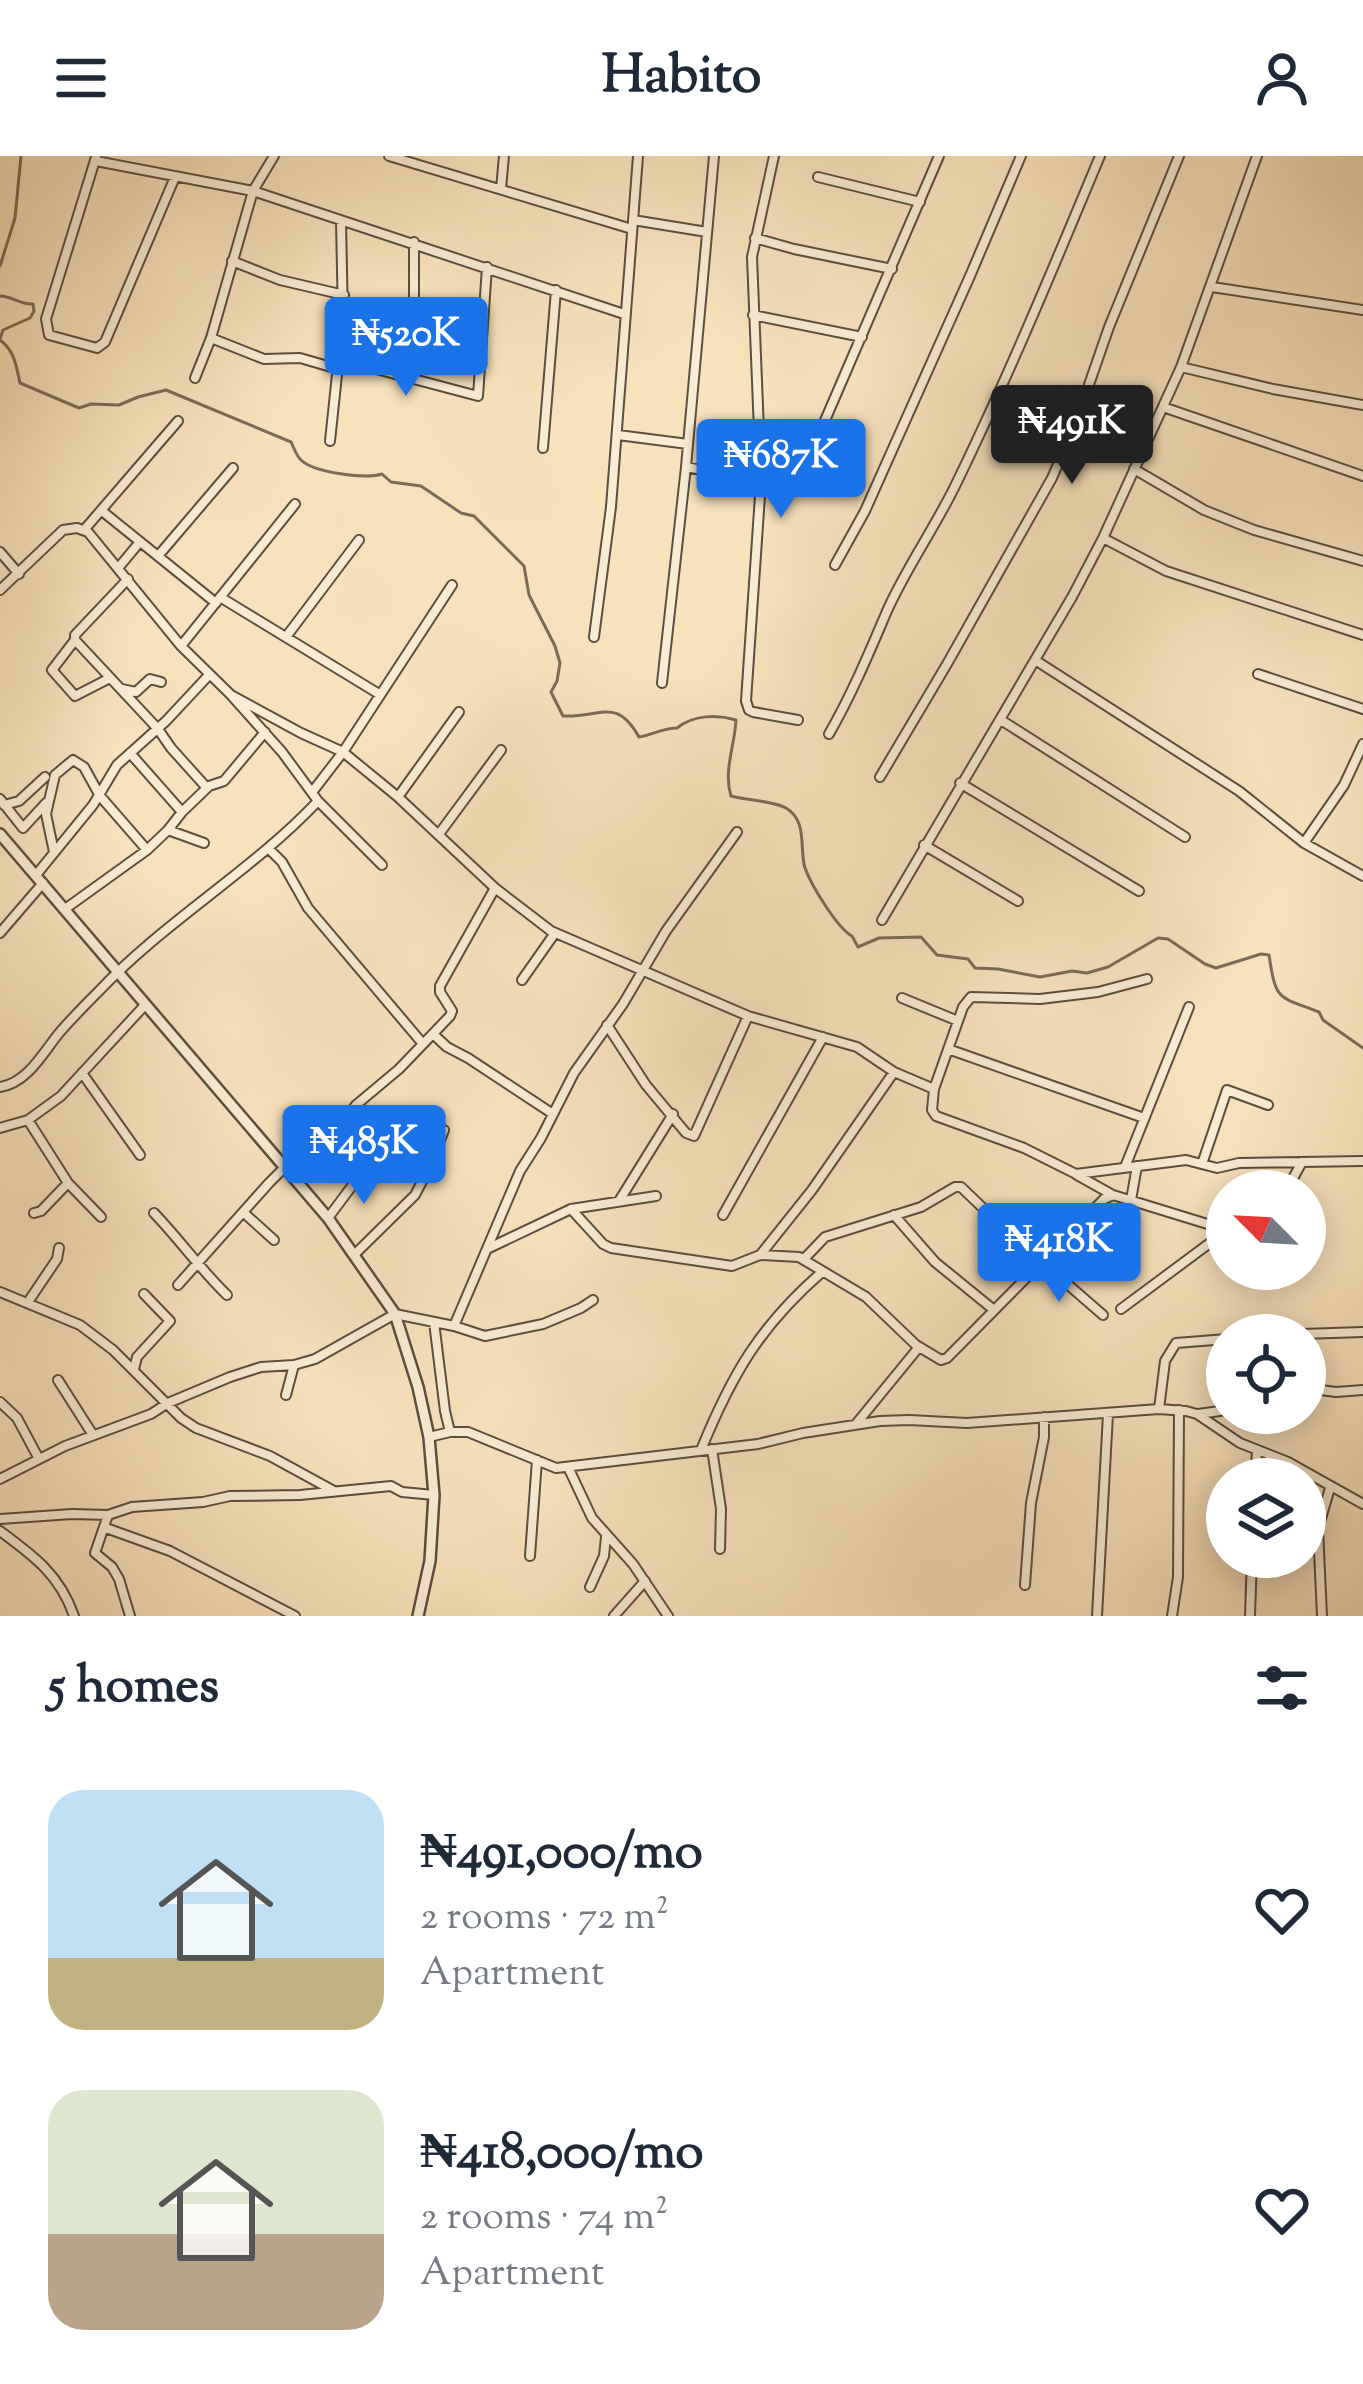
<!DOCTYPE html>
<html lang="en">
<head>
<meta charset="utf-8">
<style>
	body { margin:0; font-family:"Sorts Mill Goudy",serif; background:#f6f6f7; color:#1f2937; height:100vh; display:flex; flex-direction:column; font-size:45px; white-space:nowrap }
	* { box-sizing:border-box; margin:0 }
	p { font-size:39px; color:#747a83 }
	.icon { flex:none; width:66px; height:66px; fill:none; stroke:currentColor; stroke-width:2; stroke-linecap:round; stroke-linejoin:round }
	.map { position:relative; height:1460px; overflow:hidden }
	.drawer { display:flex; flex-direction:column; background:#fff; flex:1 }
	.drawer>* { flex:none }
	.needle { width:78px; rotate:294deg }
	.tools { position:absolute; left:1206px; top:1014px; display:grid; gap:24px }
	.tools a { display:grid; place-items:center; width:120px; height:120px; border-radius:50%; background:#fff; box-shadow:0 6px 30px #0003; font-size:60px }
	.price { position:absolute; translate:-50% -102px; padding:0 27px; border-radius:12px; background:#1a73e8; color:#fff; font-size:39px; line-height:78px; filter:drop-shadow(0 3px 6px #0008) }
	.price::after { content:''; position:absolute; left:50%; top:72px; width:36px; height:27px; margin-left:-18px; background:inherit; clip-path:polygon(0 0,100% 0,50% 100%) }
	.price.active { background:#222; color:#fff }
	ul { padding:0; list-style:none }
	li { display:flex; align-items:center; gap:36px; height:300px; padding:0 48px }
	li span { display:grid; place-items:center; flex:none; width:336px; height:240px; border-radius:36px; color:#555 }
	li>.icon { margin-inline-start:auto }
	span .icon { width:144px; height:144px; fill:#fffc; stroke-width:1 }
	li b { font-size:51px }
	h2 { display:flex; justify-content:space-between; align-items:center; height:144px; padding:0 48px; font-size:51px }
	header { display:flex; justify-content:space-between; align-items:center; height:156px; padding:0 48px; background:#fff; font-size:54px; font-weight:700 }
	.map>svg:first-child { display:block }
</style>
</head>
<body>
<header><svg class="icon" aria-label="menu" viewBox="0 0 24 24"><path d="M4 6h16M4 12h16M4 18h16"/></svg>Habito<svg class="icon" aria-label="person" viewBox="0 0 24 24"><circle cx="12" cy="8" r="4"/><path d="M4 21q1-7 8-7t8 7"/></svg></header>
<div class="map">
<svg width="1363" height="1460" viewBox="0 0 1363 1460">
	<rect width="100%" height="100%" fill="#f8e2bc"/>
	<filter id="stains"><feTurbulence type="fractalNoise" baseFrequency=".00167" numOctaves="4"/><feColorMatrix values="0 0 0 0 .2 0 0 0 0 .09 0 0 0 0 .02 0 0 0 .5 -.17"/></filter>
	<radialGradient id="worn" r=".72"><stop offset=".6" stop-color="#630" stop-opacity="0"/><stop offset="1" stop-color="#630" stop-opacity=".3"/></radialGradient>
	<g fill="none" stroke-linecap="round" stroke-linejoin="round">
		<path stroke="#7c6b57" stroke-width="3" d="M0,110L15,62L21,0
			M0,140C12,140 20,149 33,148L34,155L30,162L3,174L0,183
			M0,184C15,195 16,210 20,227L79,252L91,248L119,249L138,241L166,234L291,286C293,290 297,301 301,304C314,317 366,323 382,318L391,326L421,330L461,357L474,360L524,410L529,439L555,490L560,507L557,525L551,536L563,560C600,562 616,540 639,581C653,579 662,572 677,572C693,559 717,558 736,564C735,589 723,615 731,640C745,644 774,645 786,652C808,665 799,692 805,712C811,729 838,773 852,780L858,791L879,782L921,781L937,799L968,803L975,812L998,813L1040,821L1072,815L1087,817L1108,811L1158,782L1168,783L1205,808L1216,812L1261,798L1269,799C1276,846 1278,840 1319,856L1323,864L1363,892"/>
		<g stroke="#5e4e3e" stroke-width="12">
			<path id="minor" d="M389,0L632,73
				M774,0L752,101L761,325L746,545L749,554L753,556L798,564
				M96,1L46,163L49,179L97,192L105,186L175,21
				M96,5L253,35L624,158
				M818,21L920,46
				M501,33L504,0
				M633,64L707,76
				M755,82L794,93L892,113
				M232,105L280,124L344,139
				M1212,131L1363,154
				M753,159L862,181
				M211,182L264,203L300,202L338,213
				M338,203L478,240L487,111
				M1181,211L1273,233L1363,249
				M408,220L414,150V86
				M195,222L211,182L253,35L274,0
				M1163,251L1363,320
				M618,279L688,288
				M817,283L939,0
				M330,285L343,162L341,66
				M543,292L556,134
				M686,311L761,325
				M1134,313L1204,354L1254,374L1363,405
				M102,355L216,447
				M84,374L178,265
				M1103,382L1166,415L1363,479
				M0,396L19,418
				M158,400L233,312
				M835,409L865,355L970,120L1021,0
				M119,411L139,387
				M128,423L75,479V484L158,573L171,592L207,632
				M0,434L63,374L77,372L88,376L181,490L231,539L282,596L318,645L382,709
				M220,441L379,538
				M286,481L359,384
				M594,481L611,351L638,0
				M75,484L52,514L75,540L110,522
				M181,490L295,348
				M1035,504L1239,635L1304,687L1363,720
				M1258,518L1363,553
				M662,527L686,311L714,0
				M122,533L136,536L150,523L161,526
				M231,539L301,577L343,596L398,641L495,732L551,775L748,860L857,891L894,916L934,933L932,954L936,960L1024,992L1076,1018L1186,1004L1217,1012L1239,1007L1363,1005
				M1001,564L1185,681
				M829,578C852,538 869,497 887,455C906,412 936,370 957,326C1009,219 1054,110 1100,0
				M130,597L182,656L168,674
				M880,621L947,508L1052,322L1075,269L1109,171L1179,0
				M960,627L1139,735
				M313,635L343,596L452,429
				M398,641L459,556
				M0,643L23,672L46,647
				M4,649L19,645L45,621
				M182,656L209,630L224,625L265,576
				M439,678L501,594
				M1304,687L1344,629L1363,588
				M924,689L1018,745
				M268,692L282,706L308,752L423,888
				M54,696L46,658L55,619L73,604L84,611L100,640L147,694
				M36,719L93,649L117,609L166,565L209,519
				M65,753L147,694L168,674L204,687
				M882,764L1072,441L1103,382L1181,211L1257,0
				M0,777L43,727
				M522,824L555,777
				M902,842L958,865
				M607,869L646,929L686,977L694,980L748,860
				M433,878L447,891L468,902L553,958
				M948,893L1144,962
				M82,917L140,999
				M0,931C28,927 44,895 60,876C73,861 86,848 99,835C165,765 252,715 318,645
				M934,933L963,851L971,841L1040,843L1098,836L1147,823
				M28,964L68,1027L101,1061
				M0,972L28,964L61,940L145,849
				M1202,1008L1227,934L1268,949
				M1125,1011L1189,851
				M1077,1019L1111,1038
				M1286,1035L1302,1006
				M1131,1044L1137,1010
				M619,1045L673,958
				M571,1053L603,1088L611,1092L732,1110L760,1099L799,1101L866,1141L916,1189L941,1204L947,1202L1104,1043L1113,1039L1227,1074
				M34,1057L41,1055L68,1027
				M154,1057C180,1084 200,1113 227,1139
				M244,1057L274,1084
				M723,1059L823,881
				M894,1059L935,1106L994,1154
				M328,1062L355,1026L398,979
				M489,1092L571,1053L656,1040
				M761,1098L812,1034L894,916
				M354,1099L415,1039L431,1008L444,974
				M804,1103L825,1081L921,1051L955,1031H961L1011,1079
				M1042,1106L1103,1159
				M178,1129L269,1027L285,1011L314,995L339,972L356,949L399,913L450,860L452,855L440,836V830L495,732
				M0,1136L80,1169L113,1194L181,1262L196,1272L270,1300L334,1335
				M28,1146L57,1103L59,1092
				M1121,1153L1226,1075
				M434,1166L445,1255L450,1276
				M454,1170L520,1015L541,982L574,917L623,848L666,775L737,676
				M1271,1179L1363,1176
				M134,1213L137,1201L170,1165L144,1138
				M58,1224L93,1279
				M1305,1232L1336,1236L1363,1234
				M286,1239L294,1209
				M0,1246L17,1262L39,1303
				M1159,1253L1165,1205L1176,1187L1227,1183
				M1198,1258L1227,1254
				M856,1268L919,1191
				M429,1281L450,1276H468L556,1312L758,1288L803,1277L880,1265L909,1264L967,1267L1159,1253L1186,1255L1197,1258L1240,1287L1288,1306L1363,1348
				M712,1293L721,1353L720,1393
				M701,1294C732,1218 760,1170 822,1116
				M568,1311L592,1362L633,1408L668,1460
				M0,1323L65,1290L151,1258L168,1247L230,1221L261,1211L294,1209L315,1203L395,1158L454,1170L485,1180L543,1168L581,1152L593,1144
				M1255,1323L1257,1295
				M108,1359L132,1351L203,1346L230,1340L300,1339L391,1330L402,1336L434,1339
				M0,1363L72,1358L108,1359L95,1397L112,1411L119,1423L130,1460
				M106,1372L170,1395L295,1460
				M0,1375C34,1400 60,1419 74,1460
				M530,1400L537,1304
				M1025,1429L1031,1347L1044,1281V1261
				M590,1431L604,1400L606,1381
				M614,1460L645,1425
				M1097,1460L1108,1258
				M1172,1460L1178,1421L1179,1254
				M1250,1460L1252,1401
				M1322,1460L1318,1373L1330,1332"/>
		</g>
		<g stroke="#5e4e3e" stroke-width="14">
			<path id="tertiary" d="M0,678L328,1062L395,1158L418,1231L429,1281L434,1339L430,1405L418,1460"/>
		</g>
		<use href="#minor" stroke="#faecd3" stroke-width="8"/>
		<use href="#tertiary" stroke="#faecd3" stroke-width="9"/>
	</g>
	<rect width="100%" height="100%" filter="url(#stains)"/>
	<rect width="100%" height="100%" fill="url(#worn)"/>
</svg>
<div class="tools">
<a><svg class="needle" viewBox="-14 -14 28 28"><path d="M0-13l5 13h-10z" fill="#e53935"/><path d="M0 13l5-13h-10z" fill="#747a83"/></svg></a>
<a><svg class="icon" aria-label="locate" viewBox="0 0 24 24"><circle cx="12" cy="12" r="6"/><path d="M12 2v4M12 18v4M2 12h4M18 12h4"/></svg></a>
<a><svg class="icon" aria-label="layers" viewBox="0 0 24 24"><path d="M12 4l9 5-9 5-9-5zM3 14l9 5 9-5"/></svg></a>
</div>
<b class="price" style="left:406px;top:243px">₦520K</b>
<b class="price active" style="left:1072px;top:331px">₦491K</b>
<b class="price" style="left:781px;top:365px">₦687K</b>
<b class="price" style="left:364px;top:1051px">₦485K</b>
<b class="price" style="left:1059px;top:1149px">₦418K</b>
</div>
<section class="drawer">
<h2>5 homes<svg class="icon" aria-label="filters" viewBox="0 0 24 24"><path d="M4 7h16M4 17h16"/><circle cx="9" cy="7" r="2"/><circle cx="15" cy="17" r="2"/></svg></h2>
<ul>
<li><span style="background:linear-gradient(#bfe0f5 70%,#c2b280 0)"><svg class="icon" aria-label="home" viewBox="0 0 24 24"><path d="M3 11l9-7 9 7M6 9v11h12V9"/></svg></span><div><b>₦491,000/mo</b><p>2 rooms · 72 m²</p><p>Apartment</p></div><svg class="icon" aria-label="heart" viewBox="0 0 24 24"><path d="M12 20l-8-8c-3-5 5-10 8-4 3-6 11-1 8 4z"/></svg></li>
<li><span style="background:linear-gradient(#dfe7d0 60%,#b9a48a 0)"><svg class="icon" aria-label="home" viewBox="0 0 24 24"><path d="M3 11l9-7 9 7M6 9v11h12V9"/></svg></span><div><b>₦418,000/mo</b><p>2 rooms · 74 m²</p><p>Apartment</p></div><svg class="icon" aria-label="heart" viewBox="0 0 24 24"><path d="M12 20l-8-8c-3-5 5-10 8-4 3-6 11-1 8 4z"/></svg></li>
</ul>
</section>
</body>
</html>
